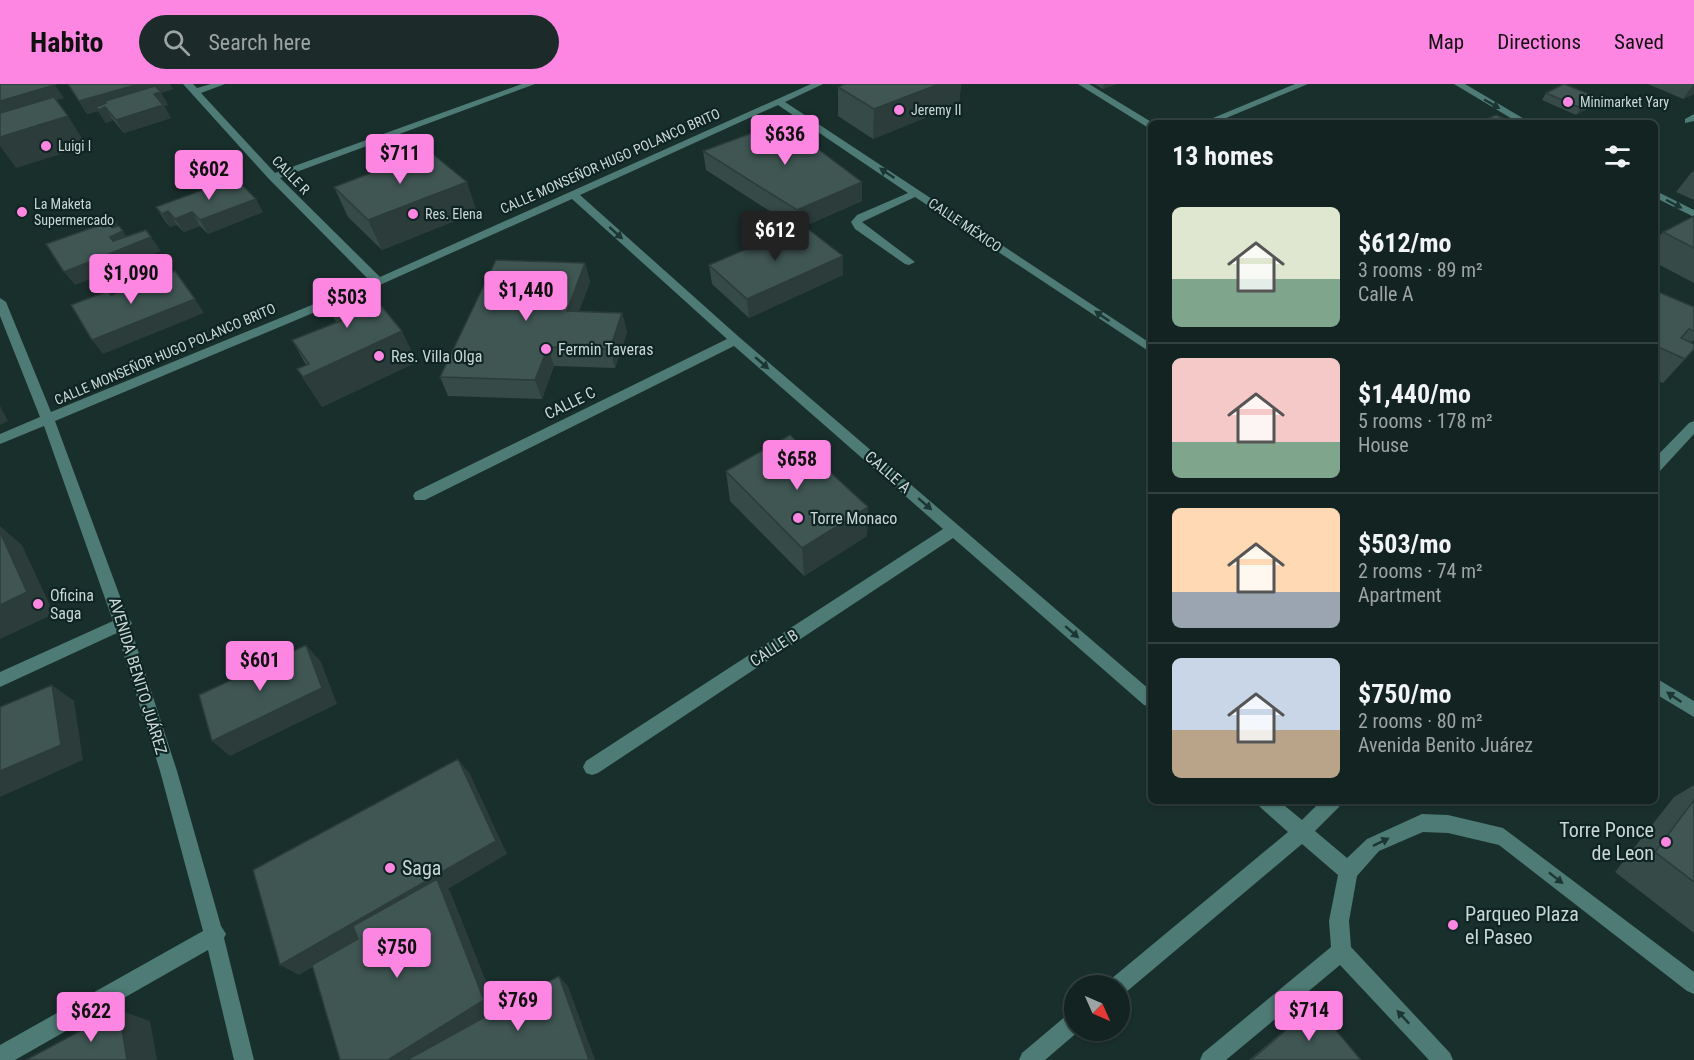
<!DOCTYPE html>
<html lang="en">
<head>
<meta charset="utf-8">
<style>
	body { margin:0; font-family:"Roboto Condensed",sans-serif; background:#1c2b2a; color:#f1f3f6; height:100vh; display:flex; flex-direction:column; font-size:22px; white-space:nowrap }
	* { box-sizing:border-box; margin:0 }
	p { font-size:20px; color:#9da4a5 }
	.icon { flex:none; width:33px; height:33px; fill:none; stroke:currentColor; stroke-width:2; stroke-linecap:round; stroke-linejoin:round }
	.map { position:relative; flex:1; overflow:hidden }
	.drawer { position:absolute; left:1148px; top:36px; width:510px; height:684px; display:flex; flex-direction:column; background:#132321; border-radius:9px; box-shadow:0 2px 4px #0004,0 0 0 2px #32403f }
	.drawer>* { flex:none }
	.needle { width:39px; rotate:135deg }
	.controls { position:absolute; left:1064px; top:891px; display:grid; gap:12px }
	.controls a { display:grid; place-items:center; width:66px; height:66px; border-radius:50%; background:#132321; box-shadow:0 2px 4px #0004,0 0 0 2px #32403f; font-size:30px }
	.price { position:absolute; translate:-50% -51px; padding:0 14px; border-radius:6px; background:#fd86e3; color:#111; font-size:20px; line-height:39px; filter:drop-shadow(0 2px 3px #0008) }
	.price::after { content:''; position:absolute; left:50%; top:36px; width:18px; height:14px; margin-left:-9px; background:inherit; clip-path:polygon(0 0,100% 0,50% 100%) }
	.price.active { background:#222; color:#fff }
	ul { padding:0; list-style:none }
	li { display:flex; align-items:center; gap:18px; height:150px; padding:0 24px }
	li+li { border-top:2px solid #32403f }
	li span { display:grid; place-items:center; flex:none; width:168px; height:120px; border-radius:9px; color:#555 }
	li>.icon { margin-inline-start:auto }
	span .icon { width:72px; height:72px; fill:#fffc; stroke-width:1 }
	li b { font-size:26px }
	h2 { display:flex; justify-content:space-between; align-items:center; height:72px; padding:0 24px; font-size:26px }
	header { display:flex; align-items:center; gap:36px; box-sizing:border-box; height:84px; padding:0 30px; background:#fd86e3; color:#111 }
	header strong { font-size:28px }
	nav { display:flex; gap:33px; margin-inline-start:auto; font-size:21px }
	.search { width:420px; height:54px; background:#1c2b2a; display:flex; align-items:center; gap:15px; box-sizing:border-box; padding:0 21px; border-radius:33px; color:#9da4a5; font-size:22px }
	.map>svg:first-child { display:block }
</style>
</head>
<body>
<header>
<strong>Habito</strong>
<div class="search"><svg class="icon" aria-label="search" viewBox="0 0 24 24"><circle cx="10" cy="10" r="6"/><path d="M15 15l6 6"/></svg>Search here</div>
<nav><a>Map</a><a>Directions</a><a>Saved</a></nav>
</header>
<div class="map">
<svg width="1694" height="976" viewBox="0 0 1694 976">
	<rect width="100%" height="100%" fill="#192f2c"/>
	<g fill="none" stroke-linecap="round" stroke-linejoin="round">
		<path fill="#4e7b75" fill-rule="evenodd" d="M183,0H193L197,4L211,0H225L201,9L275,89L522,0H535L280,94L380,193L811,0H823L785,18L1150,259V268L915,113L862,138L915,178L909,181L905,180L855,145L851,138L857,131L908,109L778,21L580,111L739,253L1150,606V623L1144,621L953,454L598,689L592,691L586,689L583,683L586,677L943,445L734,262L425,416H415L413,412L415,408L727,255L572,115L382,200L55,337L128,534L132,539L130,542L177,687L221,842L226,850L224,854L254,976H234L208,866L15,976H0V961L203,847L160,687L117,549L0,603V588L113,537L44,342L0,360V350L40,333L0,232V214L6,218L51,328L370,197L269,95Z
			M1078,0H1089L1153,39H1150V44L1147,43Z
			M1295,0H1308L1214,39H1201Z
			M1454,0H1465L1531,39H1519Z
			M1694,30V37L1685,39V35Z
			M1654,106L1694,126V133L1654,113Z
			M1694,337V350L1659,388L1654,389V375L1689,339Z
			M1654,593L1694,617V633L1654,609Z
			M1257,717H1279L1302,736L1321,717H1342L1339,723L1315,747L1347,774L1367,755L1422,730L1448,731L1503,744L1694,888V910L1687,907L1499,761L1448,749L1423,748L1379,767L1357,792L1349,837L1351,863L1450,969L1453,976H1429L1340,881L1226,976H1200L1203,969L1331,863L1329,837L1338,791L1302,760L1125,909L1119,912V902H1108L1111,895L1288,748L1260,723Z
			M1074,928V946H1080L1045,976H1019L1022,969L1067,931Z"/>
	</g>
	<path fill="#364a47" d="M68,0L173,5L161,9L168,21L164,22L171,34L124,49L113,36L106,39L98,27L87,30Z
		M845,0H961L959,20L873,55L838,32V3Z
		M1094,0H1116L1103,5Z
		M1648,0H1694V10L1683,15Z
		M1546,9L1595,21L1576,31L1542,16Z
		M703,67L862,117L805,142L843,172V191L749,234L712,200L709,181L796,144L706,86Z
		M1694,87V116L1676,108L1691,89Z
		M334,103L477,128L382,166L348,133Z
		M156,123L263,128L208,150L200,142L184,148L177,141L170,143L165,137Z
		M1694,132V199L1654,178V159L1663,148Z
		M585,179L590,198L579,227L622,229L627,248L615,284L554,282L542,315L448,312L440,293Z
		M1654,206L1694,223V256L1691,258L1685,275L1663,299L1654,295Z
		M322,212L417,278L322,323L297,285L306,281L292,256L336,238Z
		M726,387L868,423L867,452L804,492L730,417Z
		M1694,701V849L1615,788L1674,713Z
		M1315,921L1361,976H1249L1309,925Z"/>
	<path fill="#2c3c3a" d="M139,0H170L173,5L161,9L168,21L164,22L171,34L124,49L116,36L106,25L113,36L106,39L96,23L98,27L87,30L79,17Z
		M939,0H961L959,20L873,55L874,25Z
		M1104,0H1116L1103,5Z
		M1694,0V10L1683,15Z
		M55,1L64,14L0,33V17Z
		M1599,14L1595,21L1576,31L1581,24Z
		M68,32L87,62L16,84L0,62V53Z
		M467,98L477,128L382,166L368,136Z
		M862,98V117L798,145L797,126Z
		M256,115L263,128L208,150L200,136Z
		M168,127L177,141L170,143L162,130Z
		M192,128L200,142L184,148L175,135Z
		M116,139L122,148L123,147L132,161L151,153L161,167L75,201L64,188L110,153V141Z
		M843,172V191L749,234L747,215Z
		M585,179L590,198L572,246L567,227Z
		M195,215L204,229L103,270L92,256Z
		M622,229L627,248L615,284L610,265Z
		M402,247L417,278L322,323L303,293Z
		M548,263L554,282L542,315L535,296Z
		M0,322L8,337L0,341Z
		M868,423L867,452L804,492L802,464Z
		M0,442L22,461L54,530L0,555Z
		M306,561L321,578L337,620L230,672L212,657Z
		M52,601L74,617L83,676L0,713V687Z
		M458,675L470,690L507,770L448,805L450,807L497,925L416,976H388L442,808L299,891L280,881Z
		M559,892L568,902L595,976H589Z
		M119,926L150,937L157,976H127Z"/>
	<path fill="#3f5653" stroke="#2c3c3a" stroke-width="1.5" d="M0,0H55V1L0,17Z
		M68,0H139L79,17Z
		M845,0H939L874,25L838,3Z
		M1564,0L1599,14L1581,24L1546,9Z
		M155,2L161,8L154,10L163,21L116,36L105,23L98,26L96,23L106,19L105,17Z
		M54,13L68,32L0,53V29Z
		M1496,31L1513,39H1477Z
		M782,38L862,98L797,126L703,67Z
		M429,67L467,98L368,136L334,103Z
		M235,94L256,115L200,136L192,128L175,135L168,127L162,130L156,123Z
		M1694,132V164L1663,148Z
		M114,136L116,139L110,141L112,144L119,142L123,147L110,153L113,157L146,146L151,153L64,188L46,160Z
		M803,141L843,172L747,215L709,181Z
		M496,176L585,179L567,227L622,229L610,265L548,263L535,296L440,293Z
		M175,187L195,215L92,256L71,221L108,207L111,211Z
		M360,196L402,247L303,293L297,285L309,280L292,256L343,236L322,212Z
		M1654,206L1694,223V247L1689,245L1681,254L1694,260V265L1685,275L1654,261Z
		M790,351L868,423L802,464L726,387Z
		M0,448L27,508L0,521Z
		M306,561L322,604L212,657L199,611Z
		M52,601L61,661L0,687V623Z
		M458,675L496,757L280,881L253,786Z
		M1694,716V798L1655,768Z
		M437,795L484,916L388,976H340L312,881L358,855L353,842Z
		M559,892L589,976H407Z
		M1315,921L1361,976H1251Z
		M119,926L127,976H26Z"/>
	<defs><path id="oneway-solid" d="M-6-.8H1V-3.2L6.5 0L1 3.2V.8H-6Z" transform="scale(1.5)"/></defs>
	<g fill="#1c3633">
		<use href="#oneway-solid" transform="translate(1492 20) rotate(30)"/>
		<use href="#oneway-solid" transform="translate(887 89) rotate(-146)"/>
		<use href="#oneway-solid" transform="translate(1674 120) rotate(28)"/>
		<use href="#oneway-solid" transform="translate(616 149) rotate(42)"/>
		<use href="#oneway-solid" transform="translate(1102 232) rotate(-146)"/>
		<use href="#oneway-solid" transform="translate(762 279) rotate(41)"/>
		<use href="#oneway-solid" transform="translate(925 420) rotate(41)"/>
		<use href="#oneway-solid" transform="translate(1072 548) rotate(41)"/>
		<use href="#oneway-solid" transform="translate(1674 613) rotate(-146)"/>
		<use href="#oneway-solid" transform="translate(1381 758) rotate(-26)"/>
		<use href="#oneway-solid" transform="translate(1556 794) rotate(38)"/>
		<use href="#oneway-solid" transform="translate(1403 933) rotate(-133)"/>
	</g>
	<g fill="#fd86e3" stroke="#0f2523" stroke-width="2">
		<circle cx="1568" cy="18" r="6"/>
		<circle cx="899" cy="26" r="6"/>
		<circle cx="46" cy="62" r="6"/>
		<circle cx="22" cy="128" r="6"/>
		<circle cx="413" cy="130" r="6"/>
		<circle cx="546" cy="265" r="6"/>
		<circle cx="379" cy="272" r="6"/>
		<circle cx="798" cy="434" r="6"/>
		<circle cx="38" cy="520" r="6"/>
		<circle cx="1666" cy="758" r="6"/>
		<circle cx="390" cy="784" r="6"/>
		<circle cx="1453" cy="841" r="6"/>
	</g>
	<g text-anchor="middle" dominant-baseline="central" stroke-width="4.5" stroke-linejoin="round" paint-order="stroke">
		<g font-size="14" fill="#cad7d5" stroke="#0f2523" text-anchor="start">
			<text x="1580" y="18">Minimarket Yary</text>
			<text x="911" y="26">Jeremy II</text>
			<text x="58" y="62">Luigi I</text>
			<text x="34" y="120">La Maketa<tspan x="34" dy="16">Supermercado</tspan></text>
			<text x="425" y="130">Res. Elena</text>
		</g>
		<g font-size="14" fill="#cad7d5" stroke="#0f2523">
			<text transform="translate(610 77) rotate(-24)">CALLE MONSEÑOR HUGO POLANCO BRITO</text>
			<text transform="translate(291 91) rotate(46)">CALLE R</text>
			<text transform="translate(965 141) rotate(34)">CALLE MÉXICO</text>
			<text transform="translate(165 270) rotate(-23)">CALLE MONSEÑOR HUGO POLANCO BRITO</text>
		</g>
		<g font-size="16" fill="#cad7d5" stroke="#0f2523" text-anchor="start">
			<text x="558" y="265">Fermin Taveras</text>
			<text x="391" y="272">Res. Villa Olga</text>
			<text x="810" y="434">Torre Monaco</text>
			<text x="50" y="511">Oficina<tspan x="50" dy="18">Saga</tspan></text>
		</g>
		<g font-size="16" fill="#cad7d5" stroke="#0f2523">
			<text transform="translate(570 319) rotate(-26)">CALLE C</text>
			<text transform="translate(888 388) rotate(41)">CALLE A</text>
			<text transform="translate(774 564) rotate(-33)">CALLE B</text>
			<text transform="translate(138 592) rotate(73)">AVENIDA BENITO JUÁREZ</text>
		</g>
		<g font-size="20" fill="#cad7d5" stroke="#0f2523" text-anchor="start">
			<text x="1654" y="746" text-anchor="end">Torre Ponce<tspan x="1654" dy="23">de Leon</tspan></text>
			<text x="402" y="784">Saga</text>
			<text x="1465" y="830">Parqueo Plaza<tspan x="1465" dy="23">el Paseo</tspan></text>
		</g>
	</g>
</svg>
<div class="controls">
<a><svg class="needle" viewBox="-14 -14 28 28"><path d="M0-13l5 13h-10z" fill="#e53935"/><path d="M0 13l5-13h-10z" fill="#9da4a5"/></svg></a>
</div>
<b class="price" style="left:785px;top:82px">$636</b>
<b class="price" style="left:400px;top:101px">$711</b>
<b class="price" style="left:209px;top:117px">$602</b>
<b class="price active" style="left:775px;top:178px">$612</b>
<b class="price" style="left:131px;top:221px">$1,090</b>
<b class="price" style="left:526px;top:238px">$1,440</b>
<b class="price" style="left:347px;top:245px">$503</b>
<b class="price" style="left:797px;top:407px">$658</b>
<b class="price" style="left:260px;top:608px">$601</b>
<b class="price" style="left:397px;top:895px">$750</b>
<b class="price" style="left:518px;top:948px">$769</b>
<b class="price" style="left:1309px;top:958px">$714</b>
<b class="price" style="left:91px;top:959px">$622</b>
<section class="drawer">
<h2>13 homes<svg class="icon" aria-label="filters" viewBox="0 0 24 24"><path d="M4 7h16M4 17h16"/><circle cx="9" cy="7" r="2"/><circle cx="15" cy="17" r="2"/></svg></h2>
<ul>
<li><span style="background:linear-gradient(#dfe7d0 60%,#7fa58c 0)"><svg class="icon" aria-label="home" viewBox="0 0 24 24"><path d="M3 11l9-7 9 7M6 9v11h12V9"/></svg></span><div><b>$612/mo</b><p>3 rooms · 89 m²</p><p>Calle A</p></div></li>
<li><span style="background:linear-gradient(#f6c9c9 70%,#7fa58c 0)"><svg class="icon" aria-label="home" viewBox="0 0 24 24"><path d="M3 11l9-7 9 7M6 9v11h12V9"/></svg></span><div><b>$1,440/mo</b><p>5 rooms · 178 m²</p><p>House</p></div></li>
<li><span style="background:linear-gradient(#ffd9b3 70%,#9aa5b1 0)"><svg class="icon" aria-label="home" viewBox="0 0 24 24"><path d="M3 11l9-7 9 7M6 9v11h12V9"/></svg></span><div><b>$503/mo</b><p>2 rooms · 74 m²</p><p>Apartment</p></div></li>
<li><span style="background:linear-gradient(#c9d6e8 60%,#b9a48a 0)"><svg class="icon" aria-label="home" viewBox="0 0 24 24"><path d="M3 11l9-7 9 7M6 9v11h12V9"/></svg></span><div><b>$750/mo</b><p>2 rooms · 80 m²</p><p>Avenida Benito Juárez</p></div></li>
</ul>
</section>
</div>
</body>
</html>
